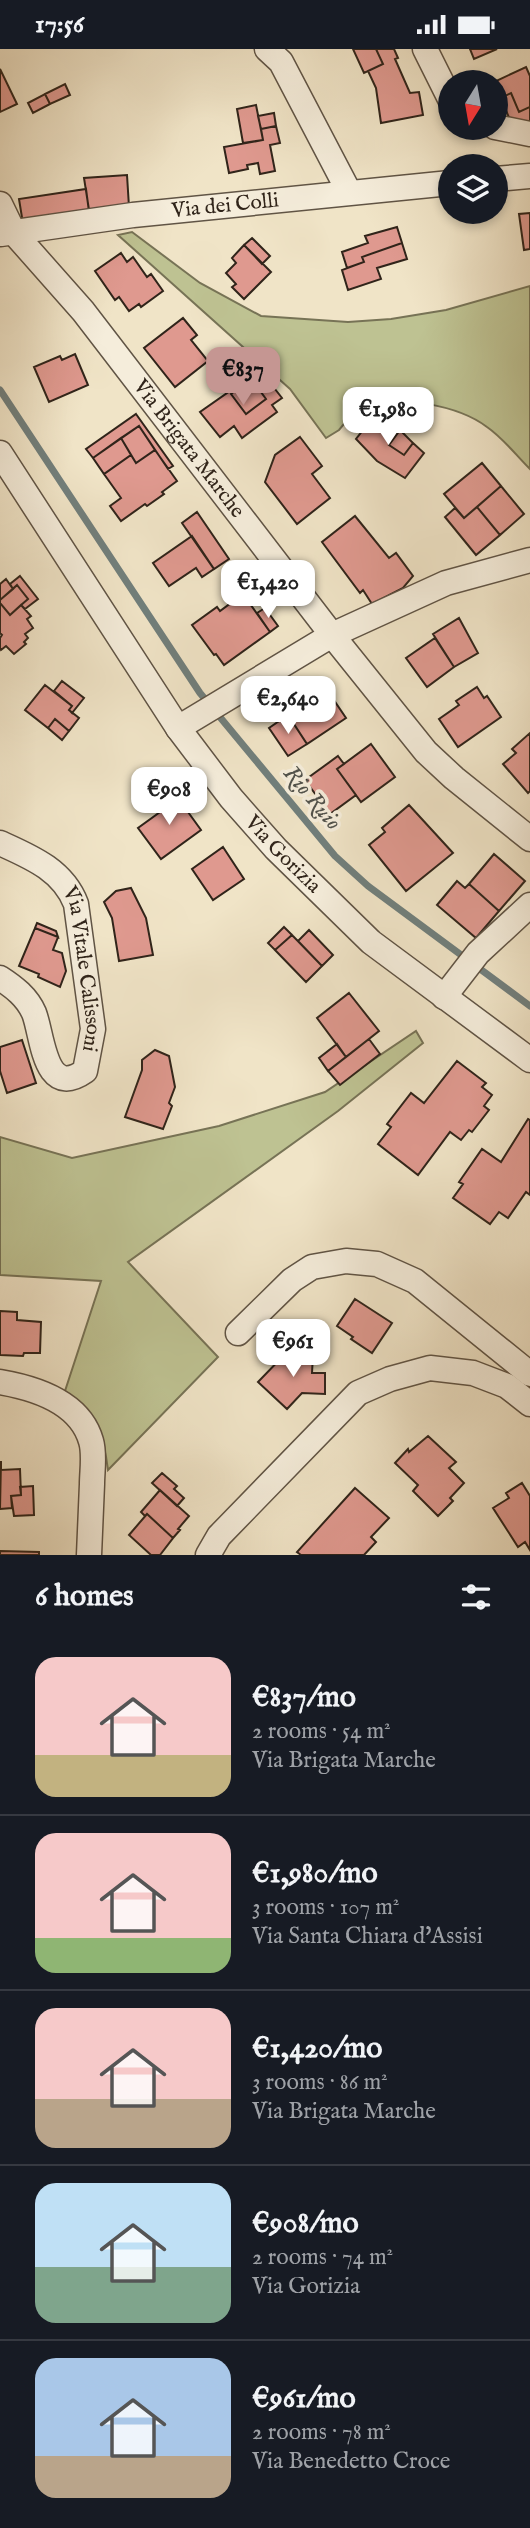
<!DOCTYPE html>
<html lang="en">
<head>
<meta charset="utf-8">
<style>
	body { margin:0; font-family:"IM FELL English",serif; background:#242831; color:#f1f3f6; height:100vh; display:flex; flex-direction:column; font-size:26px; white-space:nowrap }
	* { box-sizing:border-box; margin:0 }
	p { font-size:23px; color:#9ea1a6 }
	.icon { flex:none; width:38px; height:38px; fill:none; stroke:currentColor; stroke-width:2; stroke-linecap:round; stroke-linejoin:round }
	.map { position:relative; height:1506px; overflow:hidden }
	.side { display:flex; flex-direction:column; background:#171b24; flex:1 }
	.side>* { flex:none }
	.needle { width:46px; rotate:191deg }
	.buttons { position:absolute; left:438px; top:21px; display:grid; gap:14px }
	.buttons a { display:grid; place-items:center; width:70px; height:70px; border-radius:50%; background:#171b24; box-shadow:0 4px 10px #0003; font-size:35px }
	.price { position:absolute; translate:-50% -60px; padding:0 16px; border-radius:14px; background:#fff; color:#222; font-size:23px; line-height:46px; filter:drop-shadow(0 2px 4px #0008) }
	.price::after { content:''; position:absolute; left:50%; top:42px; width:21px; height:16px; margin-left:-10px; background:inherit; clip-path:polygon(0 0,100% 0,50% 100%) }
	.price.active { background:#c59692; color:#111 }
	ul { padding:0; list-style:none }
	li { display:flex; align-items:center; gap:21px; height:175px; padding:0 35px }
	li+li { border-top:2px solid #363941 }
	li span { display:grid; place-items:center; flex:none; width:196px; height:140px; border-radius:21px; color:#555 }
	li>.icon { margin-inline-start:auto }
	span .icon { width:84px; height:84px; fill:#fffc; stroke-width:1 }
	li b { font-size:30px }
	h2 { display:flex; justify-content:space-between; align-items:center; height:84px; padding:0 35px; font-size:30px }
	.status { display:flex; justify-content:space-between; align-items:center; height:49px; padding:0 35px; background:#171b24; direction:ltr }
	.status svg { height:19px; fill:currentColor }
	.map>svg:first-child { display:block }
</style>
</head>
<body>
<div class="status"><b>17:56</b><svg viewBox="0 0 49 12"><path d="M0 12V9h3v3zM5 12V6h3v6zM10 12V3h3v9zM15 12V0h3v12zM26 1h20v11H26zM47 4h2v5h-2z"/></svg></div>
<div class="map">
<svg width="530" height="1506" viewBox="0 0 530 1506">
	<rect width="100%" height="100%" fill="#f0e4c7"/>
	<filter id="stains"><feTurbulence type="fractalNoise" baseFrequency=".00286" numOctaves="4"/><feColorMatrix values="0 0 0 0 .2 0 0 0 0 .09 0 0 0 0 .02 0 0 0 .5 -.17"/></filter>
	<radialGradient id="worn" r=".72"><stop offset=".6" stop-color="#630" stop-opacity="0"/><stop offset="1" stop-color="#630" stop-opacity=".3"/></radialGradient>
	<path fill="#bec292" stroke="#777356" stroke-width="2" d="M132,183L200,234L261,267L348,273L391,270L446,261L530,237V420C516,406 503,389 487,378C457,355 400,348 363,352L339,381L326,389L290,340L118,186Z
		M416,982L423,994L338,1062L128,1213L218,1308L108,1421C103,1379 93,1371 65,1342L101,1232L0,1226V1088L72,1109L219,1077L325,1043Z"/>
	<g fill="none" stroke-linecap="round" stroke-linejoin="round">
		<path stroke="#717f7c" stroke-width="7" d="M0,341L200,644L335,807L368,837L530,957"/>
	</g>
	<path fill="#df998f" stroke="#30241a" stroke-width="2" fill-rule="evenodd" d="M353,0H376L383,15L364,24Z
		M376,0H394L398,9L395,10L410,44L419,43L423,66L381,74L376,39L368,22L383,15Z
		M470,0H497L474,10Z
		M526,18L530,27V58L519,63L511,44L501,49L494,33Z
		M0,20L17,55L0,63Z
		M65,35L70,46L50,55L45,45Z
		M511,44L519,63L530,58V78L512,76L501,49Z
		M45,45L50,55L33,64L28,54Z
		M256,56L263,91L243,94L237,60Z
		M274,64L276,77L261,80L258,67Z
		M276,77L280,94L270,96L275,122L260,125L258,114L247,116L248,120L229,124L224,98L263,91L261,80Z
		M127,126L129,158L89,161L84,129Z
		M86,140L90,170L24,181L19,150Z
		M530,164V200L524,201L519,165Z
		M397,178L402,194L362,208L364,213L347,219L342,203L368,194L365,187Z
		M252,189L270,207L262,215L244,196Z
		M402,194L407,210L377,219L381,230L348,241L342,221L364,213L362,208Z
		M244,196L271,223L244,250L232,238L236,235L226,224L236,214L232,209Z
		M121,204L127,213L133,208L147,228L151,225L163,242L141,258L139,255L129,262L119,248L115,251L95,222Z
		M183,269L197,286L191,291L208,312L175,338L144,299Z
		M75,305L88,336L49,353L34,318L60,307L62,311Z
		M260,321L282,349L272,356L277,363L242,389L234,377L220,388L200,363ZM244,335L248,340L255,335L266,350L246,365L231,345Z
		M244,335L248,340L255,335L266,350L246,365L231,345Z
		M136,365L173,417L168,420L139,377L93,409L86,400Z
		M375,366L400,381L389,396L404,406L413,394L424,404L405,429L377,412L356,390Z
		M139,377L155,401L136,414L121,389Z
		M400,381L413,394L404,406L389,396Z
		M300,388L322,417L312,425L330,449L297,475L265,433L275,406Z
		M121,389L131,406L104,425L93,409Z
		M155,401L177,432L162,443L164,445L147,457L145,455L121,472L110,457L121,449L104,425L131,406L136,414Z
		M482,414L501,437L464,469L444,445Z
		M501,437L524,465L500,486L477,458Z
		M477,458L500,486L476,506L445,468L455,459L464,469Z
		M197,463L229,510L214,520L182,474Z
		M355,467L389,509L396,504L413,527L403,539L372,555L363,541L360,544L322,493Z
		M192,487L214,520L202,528L196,519L169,537L153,514Z
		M20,527L38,550L25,560L21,556L28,550L17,536L13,540L10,535Z
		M6,530L13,540L0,551V535Z
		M17,536L28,550L10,566L0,554V551Z
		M243,545L270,583L224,616L216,605L214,606L192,576L217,558L220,562Z
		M0,554L10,566L21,556L31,567L27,570L33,579L25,585L28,589L24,593L26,595L14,605L6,597L1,601L0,599V589L2,586L0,584Z
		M265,559L278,577L270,583L257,564Z
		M459,569L478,604L454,618L433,585Z
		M435,589L454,618L427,638L406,609Z
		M62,632L84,649L72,664L69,661L72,657L54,642Z
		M323,635L346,669L307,695L288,666L299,659L296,653Z
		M45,636L72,657L69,661L79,669L69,682L55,670L48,679L25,661Z
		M477,638L484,649L487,647L501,668L458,698L439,670L459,656L456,652Z
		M288,666L307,695L288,707L269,679Z
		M55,670L69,682L62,691L48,679Z
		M530,684V742L528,744L503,715L516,704L512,700Z
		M371,695L395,728L361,753L337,720Z
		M338,707L344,715L337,720L356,746L330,765L305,731Z
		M175,745L201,781L161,810L138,779L160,763L157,759Z
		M409,756L453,804L406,842L369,796L385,783L382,779Z
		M223,798L244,830L213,851L192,820Z
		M494,805L525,832L499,862L469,835Z
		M457,832L465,839L469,835L499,862L476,889L437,856Z
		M131,839L146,869L153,906L119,912L112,869L104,853L116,842Z
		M37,874L56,882L58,888L35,879Z
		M284,878L292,886L275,901L268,894Z
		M35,879L58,888L53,901L62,904L66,922L60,938L38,928L39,925L19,917Z
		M309,881L333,906L322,917L298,892Z
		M292,886L322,917L306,933L275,901Z
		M349,944L379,982L346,1008L317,969Z
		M369,990L380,1005L340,1036L328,1022Z
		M22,991L36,1034L7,1044L0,1022V998Z
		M337,995L346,1008L328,1022L319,1009Z
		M155,1001L169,1007L175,1038L169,1054L172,1057L163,1080L125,1068L142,1021V1011Z
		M457,1012L486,1034L482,1038L492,1046L484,1057L489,1061L472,1083L469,1081L461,1091L450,1083L418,1126L378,1095L391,1078L387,1075L411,1044L424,1054Z
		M528,1070L530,1071V1146L526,1143L508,1169L499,1163L490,1175L453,1149L463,1135L459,1133L482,1100L501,1113Z
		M355,1250L392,1274L372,1304L351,1290L353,1288L337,1277Z
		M0,1262L17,1263V1271L41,1273L40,1304H24L23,1307L0,1306Z
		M296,1291L317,1292L316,1305L296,1304Z
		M286,1304L313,1306L312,1324H325V1345L302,1344L287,1360L258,1333Z
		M428,1387L456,1413L449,1419L464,1434L450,1449L453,1452L438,1467L413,1442L418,1436L395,1414L408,1400L409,1403Z
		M1,1412V1421L20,1420L21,1446L11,1447L12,1459L0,1460Z
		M162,1424L177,1437L174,1440L184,1449L177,1457L152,1434Z
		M522,1434L530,1447V1501L525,1493L518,1498L493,1459L509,1449L506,1444Z
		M33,1437L34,1466L14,1467L11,1447L21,1446L20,1438Z
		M355,1439L389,1469L371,1488L376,1493L364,1506H301L297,1503Z
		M160,1441L189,1467L178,1480L180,1481L173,1489L147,1465L145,1467L141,1463Z
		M147,1465L173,1489L160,1506H151L129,1486Z
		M0,1502L39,1503V1506H0Z"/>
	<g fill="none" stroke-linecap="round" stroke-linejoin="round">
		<g stroke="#605445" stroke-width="27">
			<g id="minor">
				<path d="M267,0L281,13L349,143"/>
				<path d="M425,0L450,50"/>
				<path d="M495,78L530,85"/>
				<path d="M495,130L530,127"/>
				<path id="s1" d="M0,155L14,184L83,262L332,586L426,703L454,729L530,790"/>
				<path id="s2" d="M1,185L133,166L450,134"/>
				<path id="s3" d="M0,404L178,679L231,749L276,800L371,893L530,1011"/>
				<path d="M178,679L332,586L446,534L530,511"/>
				<path id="s4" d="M0,794C31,808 63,821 76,855L93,980L85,1022C44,1051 43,987 34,964C27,948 14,938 0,929"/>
				<path d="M444,948L478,904L530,856"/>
				<path d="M238,1284L292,1231L312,1218L346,1212L377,1215L415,1232L530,1325"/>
				<path d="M0,1333C35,1339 80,1353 91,1392C95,1405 92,1422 92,1435C91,1459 90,1482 89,1506"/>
				<path d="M208,1506L219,1487L358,1344L390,1330L430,1319L473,1324L507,1337L530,1355"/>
			</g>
		</g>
		<use href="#minor" stroke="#f5eddb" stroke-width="24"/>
	</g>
	<g text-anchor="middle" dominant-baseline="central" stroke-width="7" stroke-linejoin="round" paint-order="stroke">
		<g font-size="21" fill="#30241a" stroke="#f5eddb">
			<text stroke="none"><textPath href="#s2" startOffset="226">Via dei Colli</textPath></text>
			<text stroke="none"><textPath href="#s1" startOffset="310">Via Brigata Marche</textPath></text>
			<text stroke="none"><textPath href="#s3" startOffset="492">Via Gorizia</textPath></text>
			<text stroke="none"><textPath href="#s4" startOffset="166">Via Vitale Calissoni</textPath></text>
		</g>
		<g font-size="23" font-style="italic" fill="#51524b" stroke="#f5eddb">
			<text transform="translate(312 749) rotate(50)">Rio Ruio</text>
		</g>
	</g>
	<rect width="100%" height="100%" filter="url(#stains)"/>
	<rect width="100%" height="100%" fill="url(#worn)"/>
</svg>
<div class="buttons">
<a><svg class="needle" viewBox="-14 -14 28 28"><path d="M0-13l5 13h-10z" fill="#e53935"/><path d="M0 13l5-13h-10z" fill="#9ea1a6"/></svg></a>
<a><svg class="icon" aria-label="layers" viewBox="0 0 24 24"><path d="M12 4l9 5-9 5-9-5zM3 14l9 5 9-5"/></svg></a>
</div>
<b class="price active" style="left:243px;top:358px">€837</b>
<b class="price" style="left:388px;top:398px">€1,980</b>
<b class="price" style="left:268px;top:571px">€1,420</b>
<b class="price" style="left:288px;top:687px">€2,640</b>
<b class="price" style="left:169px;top:778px">€908</b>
<b class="price" style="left:293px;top:1330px">€961</b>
</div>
<section class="side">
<h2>6 homes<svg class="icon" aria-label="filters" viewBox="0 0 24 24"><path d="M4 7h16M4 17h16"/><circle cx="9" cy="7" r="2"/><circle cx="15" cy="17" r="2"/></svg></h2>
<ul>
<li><span style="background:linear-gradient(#f6c9c9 70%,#c2b280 0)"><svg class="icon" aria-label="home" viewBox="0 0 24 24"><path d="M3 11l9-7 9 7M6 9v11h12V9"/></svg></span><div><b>€837/mo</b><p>2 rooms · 54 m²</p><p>Via Brigata Marche</p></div></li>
<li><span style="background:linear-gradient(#f6c9c9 75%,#8fb573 0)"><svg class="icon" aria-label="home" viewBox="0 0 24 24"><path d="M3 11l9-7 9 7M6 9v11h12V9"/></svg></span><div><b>€1,980/mo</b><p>3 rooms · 107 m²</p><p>Via Santa Chiara d'Assisi</p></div></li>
<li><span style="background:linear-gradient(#f6c9c9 65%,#b9a48a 0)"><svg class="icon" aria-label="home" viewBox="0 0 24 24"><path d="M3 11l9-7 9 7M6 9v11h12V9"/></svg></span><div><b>€1,420/mo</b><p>3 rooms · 86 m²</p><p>Via Brigata Marche</p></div></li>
<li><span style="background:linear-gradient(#bfe0f5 60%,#7fa58c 0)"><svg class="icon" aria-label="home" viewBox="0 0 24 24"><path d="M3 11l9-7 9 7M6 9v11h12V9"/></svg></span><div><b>€908/mo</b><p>2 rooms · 74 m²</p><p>Via Gorizia</p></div></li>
<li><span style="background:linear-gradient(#a9c7e8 70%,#b9a48a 0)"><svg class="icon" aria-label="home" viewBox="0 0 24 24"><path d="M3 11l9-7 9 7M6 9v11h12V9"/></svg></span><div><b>€961/mo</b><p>2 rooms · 78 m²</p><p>Via Benedetto Croce</p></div></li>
</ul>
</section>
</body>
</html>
